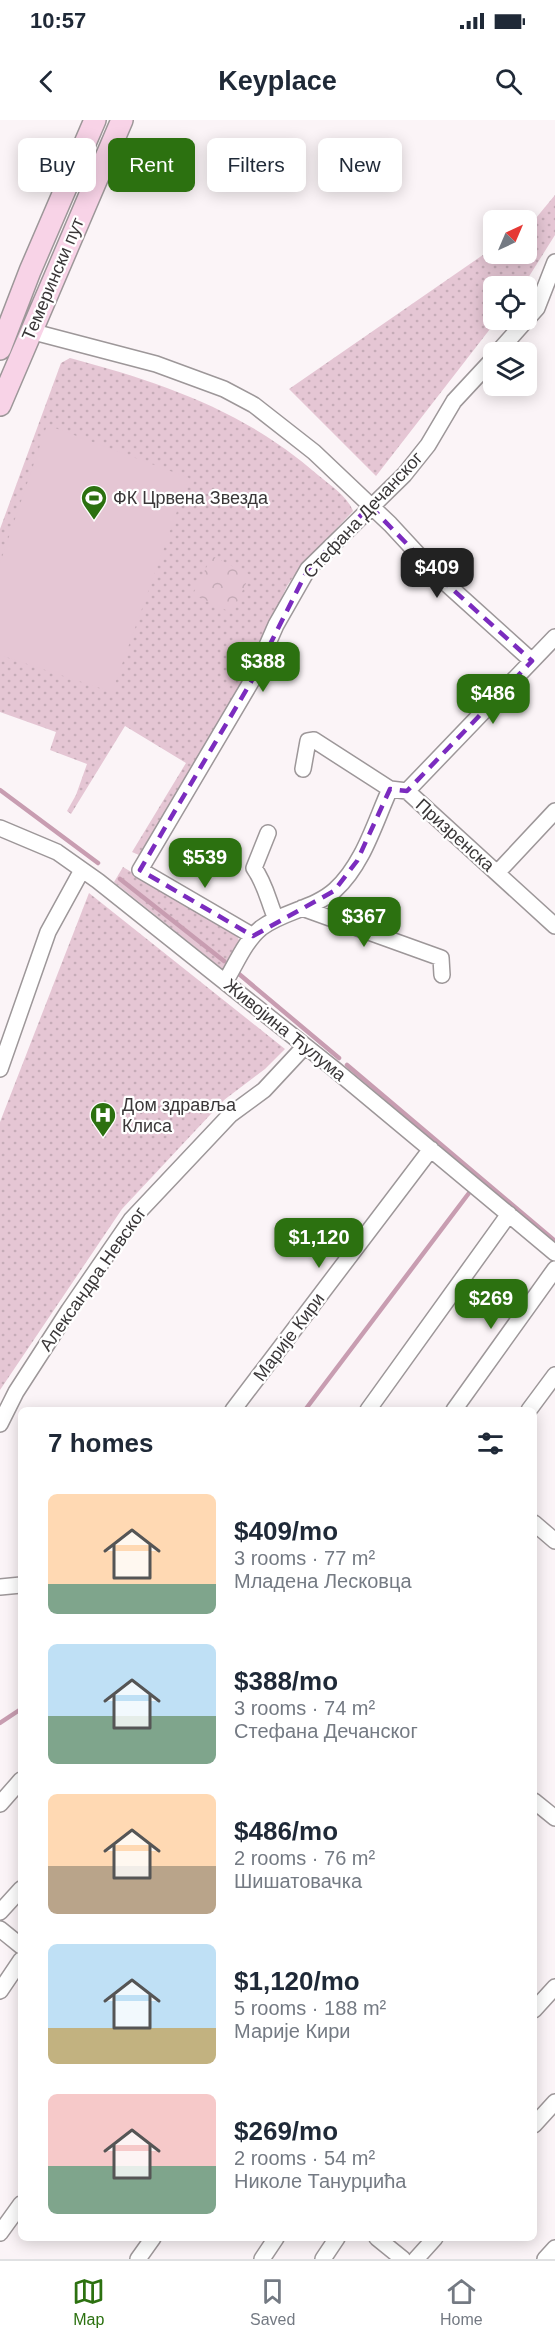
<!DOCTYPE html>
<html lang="en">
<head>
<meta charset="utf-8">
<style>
	body { margin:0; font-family:Arial,sans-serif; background:#f2f2f3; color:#1f2937; height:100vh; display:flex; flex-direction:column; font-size:22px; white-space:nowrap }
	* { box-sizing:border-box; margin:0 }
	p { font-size:20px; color:#747a83 }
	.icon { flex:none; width:33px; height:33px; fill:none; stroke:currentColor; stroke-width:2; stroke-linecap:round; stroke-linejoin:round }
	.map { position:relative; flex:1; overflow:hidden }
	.drawer { position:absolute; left:18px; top:1287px; width:519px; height:834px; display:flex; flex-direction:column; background:#fff; border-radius:9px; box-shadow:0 3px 15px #0003 }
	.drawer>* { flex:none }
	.top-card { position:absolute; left:18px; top:18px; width:519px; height:54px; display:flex; gap:12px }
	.needle { width:39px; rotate:44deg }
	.fabs { position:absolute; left:483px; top:90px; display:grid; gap:12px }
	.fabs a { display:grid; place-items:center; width:54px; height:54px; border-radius:9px; background:#fff; box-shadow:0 3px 15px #0003; font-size:30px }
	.price { position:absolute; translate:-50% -51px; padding:0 14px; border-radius:12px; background:#2c7110; color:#fff; font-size:20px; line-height:39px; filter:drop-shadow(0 2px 3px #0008) }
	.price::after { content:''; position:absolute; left:50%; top:36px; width:18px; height:14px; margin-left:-9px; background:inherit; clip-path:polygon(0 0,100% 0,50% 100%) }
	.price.selected { background:#222; color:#fff }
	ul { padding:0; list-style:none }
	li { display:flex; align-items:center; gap:18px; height:150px; padding:0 30px }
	li span { display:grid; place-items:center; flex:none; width:168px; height:120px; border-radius:9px; color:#555 }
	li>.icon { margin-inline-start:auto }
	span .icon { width:72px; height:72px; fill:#fffc; stroke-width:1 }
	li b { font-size:26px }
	h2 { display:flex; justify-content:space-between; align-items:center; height:72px; padding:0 30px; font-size:26px }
	.tag { padding:0 21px; border-radius:9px; background:#fff; box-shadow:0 3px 15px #0003; font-size:21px; line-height:54px }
	.tag.selected { background:#2c7110; color:#fff }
	.status { display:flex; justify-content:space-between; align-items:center; height:42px; padding:0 30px; background:#fff; direction:ltr }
	.status svg { height:16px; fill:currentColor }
	header { display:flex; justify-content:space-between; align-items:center; height:78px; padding:0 30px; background:#fff; font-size:27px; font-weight:700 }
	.tab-bar { display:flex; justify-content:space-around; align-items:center; height:84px; border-top:2px solid #e0e1e3; background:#fff; font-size:16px; color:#747a83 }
	.tab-bar a { display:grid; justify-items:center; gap:3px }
	.tab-bar .selected { color:#2c7110 }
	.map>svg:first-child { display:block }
</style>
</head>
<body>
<div class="status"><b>10:57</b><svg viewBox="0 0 49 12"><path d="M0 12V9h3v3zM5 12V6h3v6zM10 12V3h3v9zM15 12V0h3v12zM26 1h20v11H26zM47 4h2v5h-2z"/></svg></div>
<header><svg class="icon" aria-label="back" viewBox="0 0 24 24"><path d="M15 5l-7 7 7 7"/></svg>Keyplace<svg class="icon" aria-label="search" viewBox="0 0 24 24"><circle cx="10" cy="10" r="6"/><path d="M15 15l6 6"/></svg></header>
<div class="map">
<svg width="555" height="2139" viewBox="0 0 555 2139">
	<defs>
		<pattern id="grass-dots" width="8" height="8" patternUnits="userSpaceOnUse" patternTransform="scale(1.5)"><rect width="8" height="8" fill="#e5c6d4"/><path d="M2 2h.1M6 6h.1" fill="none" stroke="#c5abb7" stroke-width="1.8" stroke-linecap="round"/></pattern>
		<pattern id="park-crowns" width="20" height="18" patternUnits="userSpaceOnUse" patternTransform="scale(1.5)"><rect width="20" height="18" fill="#e5c6d4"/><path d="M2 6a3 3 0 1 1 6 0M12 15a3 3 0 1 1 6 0" fill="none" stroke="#c5abb7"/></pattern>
	</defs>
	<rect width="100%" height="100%" fill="#fbf4f7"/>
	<path fill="url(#grass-dots)" d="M555,75V115L523,166H494V200H497L376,356L289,269L493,128L494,134H526L527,105L536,98Z
		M70,238C163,263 245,291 318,355C330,365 348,377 353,391L300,447L287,466L243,563L139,735L132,732L186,643L125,606L71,694L67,691L76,675L87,644L50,630L56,612L0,592V409L61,243Z
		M123,747L237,815L240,823L225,851L114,762Z
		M89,773L285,929L265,949L224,980L122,1089L0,1270V1002Z"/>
	<path fill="url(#park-crowns)" d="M212,436L250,455L232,493L193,474Z"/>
	<path fill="#e5c6d4" d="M47,305L189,358L112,572L0,535V443Z"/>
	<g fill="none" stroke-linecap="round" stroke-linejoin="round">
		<path stroke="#c89db1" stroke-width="4.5" d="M0,670L98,743
			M120,759L224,841
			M239,854L339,938
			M347,945L555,1121
			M305,1290L469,1073
			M0,1603L21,1589"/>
		<g stroke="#9d9799" stroke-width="18">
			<path id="street" d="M30,211L156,244L224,269L254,285L314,332L390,404L440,458L532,541
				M498,232L537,188L555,142
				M303,649L308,621L314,620L390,669L407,671L555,806
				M407,671L555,517
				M0,708L57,732L98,761L333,948L555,1133
				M268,713L254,748C266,765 268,781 276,799
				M497,753L555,691
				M302,788L441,838L442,855
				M253,816L140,750L251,562L276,505L308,449L404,355L428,325L454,281L494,238
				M225,862C236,844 245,821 261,808C283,791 314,789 335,770C363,745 375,702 390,669
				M0,949L48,812L82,750
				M233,1290L431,1029
				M368,1290L509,1094
				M454,1290L555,1149
				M529,1290L555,1255
				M0,1304L16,1272L69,1190L131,1100L230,995L264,970L305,926
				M534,1403L555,1421
				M0,1467L21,1465
				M534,1681L555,1698
				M0,1684L21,1660
				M0,1792L21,1769
				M0,1809L21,1826
				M0,1871L21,1840
				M534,1890L555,1867
				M534,2005L555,1982
				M0,2113L21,2084
				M377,2118L403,2139
				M138,2139L153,2118
				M262,2139L276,2118
				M323,2139L337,2118
				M416,2139L435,2118
				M545,2139L555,2128"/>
		</g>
		<g stroke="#9d9799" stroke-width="24">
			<path id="secondary" d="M0,229L30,151L95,0
				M0,285L122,0"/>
		</g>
		<use href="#street" stroke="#fff" stroke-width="15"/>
		<use href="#secondary" stroke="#f8d3e7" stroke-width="21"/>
	</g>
	<path fill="none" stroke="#7b2cbf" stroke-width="4.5" stroke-dasharray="12 8" stroke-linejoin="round" d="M370,386L440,458L532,541L407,671L390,669L357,741L334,771L253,816L140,750L251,562L308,449Z"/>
	<defs>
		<g id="stadium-pin" transform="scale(1.35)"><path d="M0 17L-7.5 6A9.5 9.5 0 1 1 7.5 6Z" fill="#2c7110" stroke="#fff"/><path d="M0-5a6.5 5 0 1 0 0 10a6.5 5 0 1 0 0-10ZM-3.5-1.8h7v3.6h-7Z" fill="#fff"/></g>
		<g id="hospital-pin" transform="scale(1.35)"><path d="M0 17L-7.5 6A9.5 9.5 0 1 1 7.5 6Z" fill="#2c7110" stroke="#fff"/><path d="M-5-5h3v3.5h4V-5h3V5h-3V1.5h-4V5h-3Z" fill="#fff"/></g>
	</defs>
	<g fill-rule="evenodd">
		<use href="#stadium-pin" x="94" y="378"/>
		<use href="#hospital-pin" x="103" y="995"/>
	</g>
	<g text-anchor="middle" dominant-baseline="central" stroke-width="4.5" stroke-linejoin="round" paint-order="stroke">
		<g font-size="18" fill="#3a3738" stroke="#fff">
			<text transform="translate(53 159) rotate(-67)">Темерински пут</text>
			<text transform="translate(363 395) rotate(-47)">Стефана Дечанског</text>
			<text transform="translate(455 715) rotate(42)">Призренска</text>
			<text transform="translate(285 910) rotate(39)">Живојина Ћулума</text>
			<text transform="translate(93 1159) rotate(-55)">Александра Невског</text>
			<text transform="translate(289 1217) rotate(-53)">Марије Кири</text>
		</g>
		<g font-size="18" fill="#3a3738" stroke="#fff" text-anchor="start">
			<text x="113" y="378">ФК Црвена Звезда</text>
			<text x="122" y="985">Дом здравља<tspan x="122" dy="21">Клиса</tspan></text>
		</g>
	</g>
</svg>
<div class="fabs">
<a><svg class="needle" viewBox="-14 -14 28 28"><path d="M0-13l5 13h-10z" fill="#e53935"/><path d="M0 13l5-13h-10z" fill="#747a83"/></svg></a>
<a><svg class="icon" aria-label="locate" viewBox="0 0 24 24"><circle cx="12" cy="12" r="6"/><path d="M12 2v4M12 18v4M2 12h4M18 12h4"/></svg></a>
<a><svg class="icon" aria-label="layers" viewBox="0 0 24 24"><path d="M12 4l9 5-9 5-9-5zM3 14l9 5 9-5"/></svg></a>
</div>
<b class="price selected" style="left:437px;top:479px">$409</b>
<b class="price" style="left:263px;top:573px">$388</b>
<b class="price" style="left:493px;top:605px">$486</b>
<b class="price" style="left:205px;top:769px">$539</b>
<b class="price" style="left:364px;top:828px">$367</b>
<b class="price" style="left:319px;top:1149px">$1,120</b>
<b class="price" style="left:491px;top:1210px">$269</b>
<div class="top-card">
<a class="tag">Buy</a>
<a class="tag selected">Rent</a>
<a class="tag">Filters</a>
<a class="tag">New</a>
</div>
<section class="drawer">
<h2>7 homes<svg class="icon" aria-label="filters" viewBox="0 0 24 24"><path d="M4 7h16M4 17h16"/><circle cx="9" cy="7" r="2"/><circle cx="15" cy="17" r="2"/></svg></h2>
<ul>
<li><span style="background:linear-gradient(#ffd9b3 75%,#7fa58c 0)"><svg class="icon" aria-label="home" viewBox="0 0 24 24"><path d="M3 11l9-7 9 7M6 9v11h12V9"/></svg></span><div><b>$409/mo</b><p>3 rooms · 77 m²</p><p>Младена Лесковца</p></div></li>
<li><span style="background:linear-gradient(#bfe0f5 60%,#7fa58c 0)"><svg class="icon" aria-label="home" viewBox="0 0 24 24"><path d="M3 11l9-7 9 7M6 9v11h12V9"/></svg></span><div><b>$388/mo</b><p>3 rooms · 74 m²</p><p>Стефана Дечанског</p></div></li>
<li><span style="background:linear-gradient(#ffd9b3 60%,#b9a48a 0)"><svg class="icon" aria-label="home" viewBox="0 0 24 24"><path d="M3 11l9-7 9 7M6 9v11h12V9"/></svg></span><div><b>$486/mo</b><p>2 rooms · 76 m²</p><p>Шишатовачка</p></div></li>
<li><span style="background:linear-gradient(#bfe0f5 70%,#c2b280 0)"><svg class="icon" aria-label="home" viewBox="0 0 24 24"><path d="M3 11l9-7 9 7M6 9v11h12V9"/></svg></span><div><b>$1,120/mo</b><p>5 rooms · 188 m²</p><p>Марије Кири</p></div></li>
<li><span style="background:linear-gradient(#f6c9c9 60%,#7fa58c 0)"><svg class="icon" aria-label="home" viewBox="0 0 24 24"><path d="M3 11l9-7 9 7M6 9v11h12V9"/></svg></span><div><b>$269/mo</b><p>2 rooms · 54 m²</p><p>Николе Танурџића</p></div></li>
</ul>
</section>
</div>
<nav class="tab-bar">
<a class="selected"><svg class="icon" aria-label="map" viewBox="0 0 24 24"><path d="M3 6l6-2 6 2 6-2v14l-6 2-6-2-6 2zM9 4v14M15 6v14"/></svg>Map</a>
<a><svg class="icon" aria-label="saved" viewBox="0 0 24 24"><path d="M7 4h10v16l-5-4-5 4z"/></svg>Saved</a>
<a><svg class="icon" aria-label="home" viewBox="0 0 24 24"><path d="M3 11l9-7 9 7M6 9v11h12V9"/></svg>Home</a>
</nav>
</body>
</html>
